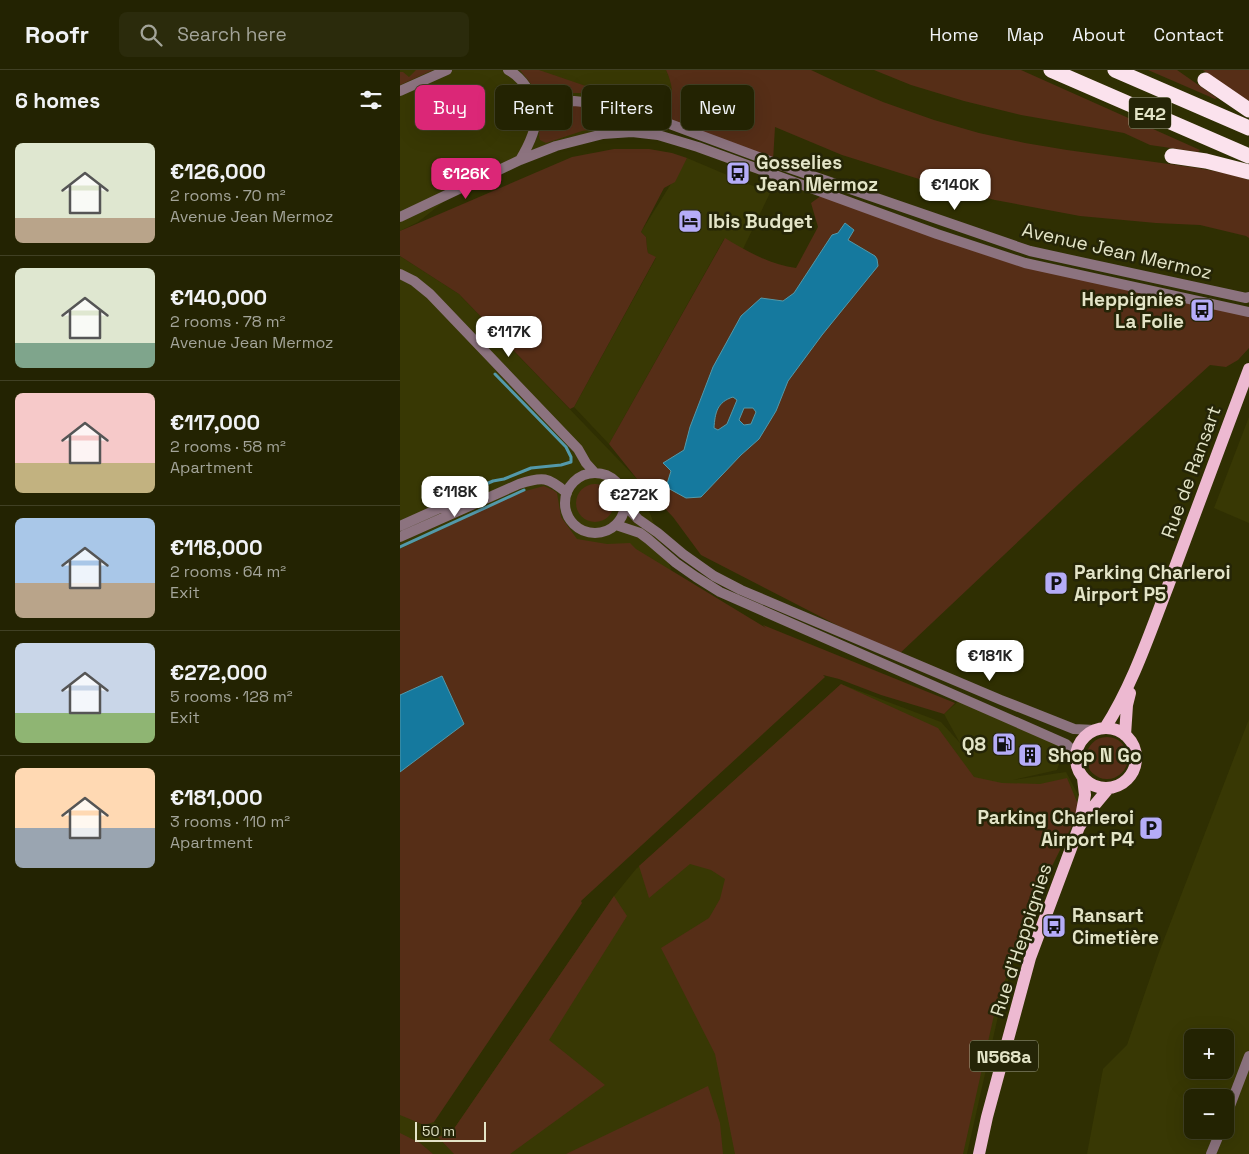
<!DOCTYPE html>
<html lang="en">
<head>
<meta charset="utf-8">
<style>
	body { margin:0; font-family:"Space Grotesk",sans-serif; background:#2b2b0c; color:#f1f3f6; height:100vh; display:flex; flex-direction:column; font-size:19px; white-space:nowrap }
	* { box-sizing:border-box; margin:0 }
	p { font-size:16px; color:#a3a499 }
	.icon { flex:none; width:28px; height:28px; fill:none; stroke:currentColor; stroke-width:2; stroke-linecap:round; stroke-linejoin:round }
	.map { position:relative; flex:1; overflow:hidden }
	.panel { display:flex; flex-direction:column; background:#232302; width:400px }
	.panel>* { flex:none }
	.guide { position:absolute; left:15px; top:15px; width:475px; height:45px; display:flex; gap:10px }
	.controls { position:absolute; left:784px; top:959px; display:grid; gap:10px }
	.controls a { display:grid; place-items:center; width:50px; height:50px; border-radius:8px; background:#232302; box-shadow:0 5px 20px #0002,0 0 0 1px #404024; font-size:25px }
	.scale { position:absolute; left:15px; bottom:12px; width:71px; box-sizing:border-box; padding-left:5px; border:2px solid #e3e4c7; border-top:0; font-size:14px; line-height:18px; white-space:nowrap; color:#e3e4c7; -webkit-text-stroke:4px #252507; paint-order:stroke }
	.price { position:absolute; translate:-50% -42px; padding:0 11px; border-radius:10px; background:#fff; color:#222; font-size:16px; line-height:32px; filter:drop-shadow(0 1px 2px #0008) }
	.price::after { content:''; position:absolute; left:50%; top:30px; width:15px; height:11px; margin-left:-8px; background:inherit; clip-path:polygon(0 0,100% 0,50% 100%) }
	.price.on { background:#db2777; color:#fff }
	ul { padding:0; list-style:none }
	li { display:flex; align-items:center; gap:15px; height:125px; padding:0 15px }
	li+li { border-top:1px solid #404024 }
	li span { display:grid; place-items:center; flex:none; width:140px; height:100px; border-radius:8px; color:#555 }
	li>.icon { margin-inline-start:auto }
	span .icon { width:60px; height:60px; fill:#fffc; stroke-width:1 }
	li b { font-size:21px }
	h2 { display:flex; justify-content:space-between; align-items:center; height:60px; padding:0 15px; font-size:21px }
	.pill { padding:0 18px; border-radius:8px; background:#232302; box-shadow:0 5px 20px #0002,0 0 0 1px #404024; font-size:18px; line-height:45px }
	.pill.on { background:#db2777; color:#fff }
	header { display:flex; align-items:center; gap:30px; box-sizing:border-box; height:70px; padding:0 25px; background:#232302; border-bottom:1px solid #404024 }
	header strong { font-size:24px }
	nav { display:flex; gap:28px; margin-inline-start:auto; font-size:18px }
	.search { width:350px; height:45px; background:#2b2b0c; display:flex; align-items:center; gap:12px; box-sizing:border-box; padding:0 18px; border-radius:8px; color:#a3a499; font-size:19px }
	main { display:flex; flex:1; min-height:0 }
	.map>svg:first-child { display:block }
</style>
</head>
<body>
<header>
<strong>Roofr</strong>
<div class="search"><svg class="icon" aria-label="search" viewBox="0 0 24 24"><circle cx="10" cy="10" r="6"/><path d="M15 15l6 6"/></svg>Search here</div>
<nav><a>Home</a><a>Map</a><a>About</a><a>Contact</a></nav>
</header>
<main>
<section class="panel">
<h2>6 homes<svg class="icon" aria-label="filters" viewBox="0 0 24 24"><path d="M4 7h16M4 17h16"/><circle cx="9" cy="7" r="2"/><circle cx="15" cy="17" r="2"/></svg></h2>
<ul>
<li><span style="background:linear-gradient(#dfe7d0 75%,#b9a48a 0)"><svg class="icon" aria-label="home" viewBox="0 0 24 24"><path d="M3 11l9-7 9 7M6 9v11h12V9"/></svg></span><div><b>€126,000</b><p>2 rooms · 70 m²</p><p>Avenue Jean Mermoz</p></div></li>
<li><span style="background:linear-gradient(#dfe7d0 75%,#7fa58c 0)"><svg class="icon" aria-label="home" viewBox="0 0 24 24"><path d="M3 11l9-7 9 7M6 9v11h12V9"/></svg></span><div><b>€140,000</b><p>2 rooms · 78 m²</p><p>Avenue Jean Mermoz</p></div></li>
<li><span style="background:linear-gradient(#f6c9c9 70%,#c2b280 0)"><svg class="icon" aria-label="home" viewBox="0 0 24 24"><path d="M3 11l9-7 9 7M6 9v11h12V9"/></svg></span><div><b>€117,000</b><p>2 rooms · 58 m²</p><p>Apartment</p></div></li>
<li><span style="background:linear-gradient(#a9c7e8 65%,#b9a48a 0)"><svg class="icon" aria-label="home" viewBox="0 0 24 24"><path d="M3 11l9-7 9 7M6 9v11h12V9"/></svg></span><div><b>€118,000</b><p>2 rooms · 64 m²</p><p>Exit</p></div></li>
<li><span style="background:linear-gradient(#c9d6e8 70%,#8fb573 0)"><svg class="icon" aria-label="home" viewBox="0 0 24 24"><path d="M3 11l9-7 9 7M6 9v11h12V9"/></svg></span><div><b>€272,000</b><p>5 rooms · 128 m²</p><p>Exit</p></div></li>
<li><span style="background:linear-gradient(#ffd9b3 60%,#9aa5b1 0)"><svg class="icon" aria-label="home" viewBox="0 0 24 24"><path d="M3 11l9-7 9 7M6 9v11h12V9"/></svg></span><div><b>€181,000</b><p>3 rooms · 110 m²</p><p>Apartment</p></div></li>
</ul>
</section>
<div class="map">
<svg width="849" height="1084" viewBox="0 0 849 1084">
	<rect width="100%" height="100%" fill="#2f2f02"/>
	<path fill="#383804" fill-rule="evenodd" d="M0,0H266L272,14V27L259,50L258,65L232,62L156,76L60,119L18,152L0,161Z
		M287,88L370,123L343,179L324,169L209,374L174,337L256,188L248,183L247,178L246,167L241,162Z
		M0,186L59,224L237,409L271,499L0,829Z
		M849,347V453L814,438Z
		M441,614L541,652L560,673L544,644L561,629L666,674L657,700L613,710L666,702L683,734L645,811L615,889L601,933L567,1084H0V1031L51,1063L214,826L236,799Z
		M849,649V1084H687L703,999L727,975L758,885ZM792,968H825V1000H792ZM792,1028H825V1060H792Z"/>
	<path fill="#562e17" d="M16,0H33L0,15V2H3L9,7Z
		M120,0H139L215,26L214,29L200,25L186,23H165L148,26L141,23L136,20Z
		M266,0H411L443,15L483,32L534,50L579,63L625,73L667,80L798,98L829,104L849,110V168L846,166L800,155L756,153L680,146L595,130L548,118L442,85L375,57L373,91L259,50C273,29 276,23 266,0Z
		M474,0H621L800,80L798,82L750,75L724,63L621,45L564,31L511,15Z
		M748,0H777L817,28L815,29Z
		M803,0H849V31L808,4Z
		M174,35L206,39L201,58L182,61L146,73L140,70C138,64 140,60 141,55C147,32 154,37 174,35Z
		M214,79H249L272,83L287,88L275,112L264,118L241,162L246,167L247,178L248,183L256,187L174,337L170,339L59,224L0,186V161L172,87Z
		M425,123L625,193L849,246V278L838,290L826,297L810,295L679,414L497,586L301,485L273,447L237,409L209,374L325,168C346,181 371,195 396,198L418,157L411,133Z
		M176 433a19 19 0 1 1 38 0a19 19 0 1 1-38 0Z
		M144,416L153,420L157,423L161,447L177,469L207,474L230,473L236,479L366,558L363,555L555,633L544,644L481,625L439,609L423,605L425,607L181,831L182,833L34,1052L24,1055L0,1045V479L118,423Z
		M441,614L538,658L574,707L602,713L640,714L667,708L680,739L652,796L598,927L563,1084H335L315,984L261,878L309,848L320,829L325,809L311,800L290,794L249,828L239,796Z
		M686 688a21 21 0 1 1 42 0a21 21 0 1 1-42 0Z
		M214,826L227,846L149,970L205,1015L110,1084H54L38,1067L51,1063Z
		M308,1016L320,1053L323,1084H166Z
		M0,1063L20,1073L33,1084H0Z"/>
	<path fill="#15799e" stroke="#5399aa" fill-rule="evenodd" d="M445,153L454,160L448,170L475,186L477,189L478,196L422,265L388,311L376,341L359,369L341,385L301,427L286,428L266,417L271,401L263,393L284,380L290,357L313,297L341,246L361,228L383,231L394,223L432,165L438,163ZM333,327L337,330L327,354L318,360L314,358C315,343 317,332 333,327ZM344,338H353L356,342L351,354L344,355L339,350Z
		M42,606L64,654L0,702V625Z"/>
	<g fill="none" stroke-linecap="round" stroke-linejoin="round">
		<path stroke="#5399aa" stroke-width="3" d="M63,424L93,411L104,409L131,398L161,395L171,392V387L166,377L95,304
			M0,477L124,420"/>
		<path stroke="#8c737f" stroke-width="10" d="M108,0C118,5 125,14 130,23C132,26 134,30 135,33C141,52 129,75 120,90
			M0,21L47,0
			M136,34L174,31L211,35L259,50L372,92L630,181L846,228L849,227
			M0,147L120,90L156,76L203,64L232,62L258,65L298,77L537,164L625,193L849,242
			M0,204L14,211L30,224L178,379L186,393L195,403
			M165 433a30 30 0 1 1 60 0a30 30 0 1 1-60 0Z
			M225,435L238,449L258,463L283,484L314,506L341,520L601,630L674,659L695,660
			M216,455L240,463L248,469L276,493L296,507L320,522L666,674L676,684
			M0,456L40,438L64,433
			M0,467L119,414C143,406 148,407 167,423
			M825,1049L849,986
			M811,1084L821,1060"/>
		<path stroke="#edb9d1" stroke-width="12" d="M676 688a30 30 0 1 1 60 0a30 30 0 1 1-60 0Z
			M705,658C733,614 749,565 768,516C795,444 822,372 849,299
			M725,665L727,635L730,623
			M680,752L685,725L683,708
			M579,1084L587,1047L630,888L679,757L688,743L708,719"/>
		<path stroke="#fbe2ed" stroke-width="15" d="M651,0L849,86
			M715,0L849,58
			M805,10L849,40
			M772,86L806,91L849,102"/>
	</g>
	<defs>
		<g id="bus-square" transform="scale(1.25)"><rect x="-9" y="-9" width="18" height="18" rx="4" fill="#b5acf8" stroke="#252507"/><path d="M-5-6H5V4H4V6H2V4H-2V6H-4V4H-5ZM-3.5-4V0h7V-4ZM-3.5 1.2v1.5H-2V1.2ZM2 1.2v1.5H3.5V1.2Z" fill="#111"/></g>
		<g id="hotel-square" transform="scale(1.25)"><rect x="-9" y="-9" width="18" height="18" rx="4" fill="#b5acf8" stroke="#252507"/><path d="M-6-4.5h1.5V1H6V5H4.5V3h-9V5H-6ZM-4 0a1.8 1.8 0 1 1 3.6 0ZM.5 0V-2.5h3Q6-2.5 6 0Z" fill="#111"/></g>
		<g id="parking-square" transform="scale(1.25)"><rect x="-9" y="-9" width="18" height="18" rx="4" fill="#b5acf8" stroke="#252507"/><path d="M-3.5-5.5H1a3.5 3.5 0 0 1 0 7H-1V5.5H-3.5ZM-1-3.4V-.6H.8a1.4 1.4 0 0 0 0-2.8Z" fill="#111"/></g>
		<g id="fuel-square" transform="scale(1.25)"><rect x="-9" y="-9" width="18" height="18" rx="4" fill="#b5acf8" stroke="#252507"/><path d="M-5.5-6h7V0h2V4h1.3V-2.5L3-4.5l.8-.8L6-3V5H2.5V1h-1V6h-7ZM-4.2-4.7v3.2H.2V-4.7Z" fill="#111"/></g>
		<g id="building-square" transform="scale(1.25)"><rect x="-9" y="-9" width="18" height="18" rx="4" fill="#b5acf8" stroke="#252507"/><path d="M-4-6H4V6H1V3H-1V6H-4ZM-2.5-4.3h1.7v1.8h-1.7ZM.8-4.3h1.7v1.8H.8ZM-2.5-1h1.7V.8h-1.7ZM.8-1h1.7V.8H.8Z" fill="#111"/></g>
	</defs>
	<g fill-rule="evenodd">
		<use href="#bus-square" x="338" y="103"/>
		<use href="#hotel-square" x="290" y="151"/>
		<use href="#bus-square" x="802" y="240"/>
		<use href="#parking-square" x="656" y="513"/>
		<use href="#fuel-square" x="604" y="674"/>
		<use href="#building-square" x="630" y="685"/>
		<use href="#parking-square" x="751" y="758"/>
		<use href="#bus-square" x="654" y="856"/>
	</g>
	<g text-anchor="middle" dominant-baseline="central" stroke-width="5" stroke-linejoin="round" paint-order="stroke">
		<g fill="#252507" stroke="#aaab8d" stroke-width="1">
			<rect x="729" y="27.5" width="42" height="31" rx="4"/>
			<rect x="570" y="970.5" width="68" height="31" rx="4"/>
		</g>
		<g font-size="18" font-weight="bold" fill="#e3e4c7">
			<text x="750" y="43">E42</text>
			<text x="604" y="986">N568a</text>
		</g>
		<g font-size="19" font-weight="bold" fill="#e3e4c7" stroke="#252507" text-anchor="start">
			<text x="356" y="92">Gosselies<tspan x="356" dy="22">Jean Mermoz</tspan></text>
			<text x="308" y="151">Ibis Budget</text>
			<text x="784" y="229" text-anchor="end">Heppignies<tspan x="784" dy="22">La Folie</tspan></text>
			<text x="674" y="502">Parking Charleroi<tspan x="674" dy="22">Airport P5</tspan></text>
			<text x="586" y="674" text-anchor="end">Q8</text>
			<text x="648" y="685">Shop N Go</text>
			<text x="734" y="747" text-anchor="end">Parking Charleroi<tspan x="734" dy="22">Airport P4</tspan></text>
			<text x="672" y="845">Ransart<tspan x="672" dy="22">Cimetière</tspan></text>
		</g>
		<g font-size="19" fill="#e3e4c7" stroke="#252507">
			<text transform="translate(717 181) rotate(13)">Avenue Jean Mermoz</text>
			<text transform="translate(791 402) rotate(-70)">Rue de Ransart</text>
			<text transform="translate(621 870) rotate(-72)">Rue d'Heppignies</text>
		</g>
	</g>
</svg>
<div class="controls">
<a>+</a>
<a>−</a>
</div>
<div class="scale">50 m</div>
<b class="price on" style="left:66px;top:130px">€126K</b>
<b class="price" style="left:555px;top:141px">€140K</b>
<b class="price" style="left:109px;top:288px">€117K</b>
<b class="price" style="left:55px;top:448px">€118K</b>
<b class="price" style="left:234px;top:451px">€272K</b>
<b class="price" style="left:590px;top:612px">€181K</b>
<div class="guide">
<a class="pill on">Buy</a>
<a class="pill">Rent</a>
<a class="pill">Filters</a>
<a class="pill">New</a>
</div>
</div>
</main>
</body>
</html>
